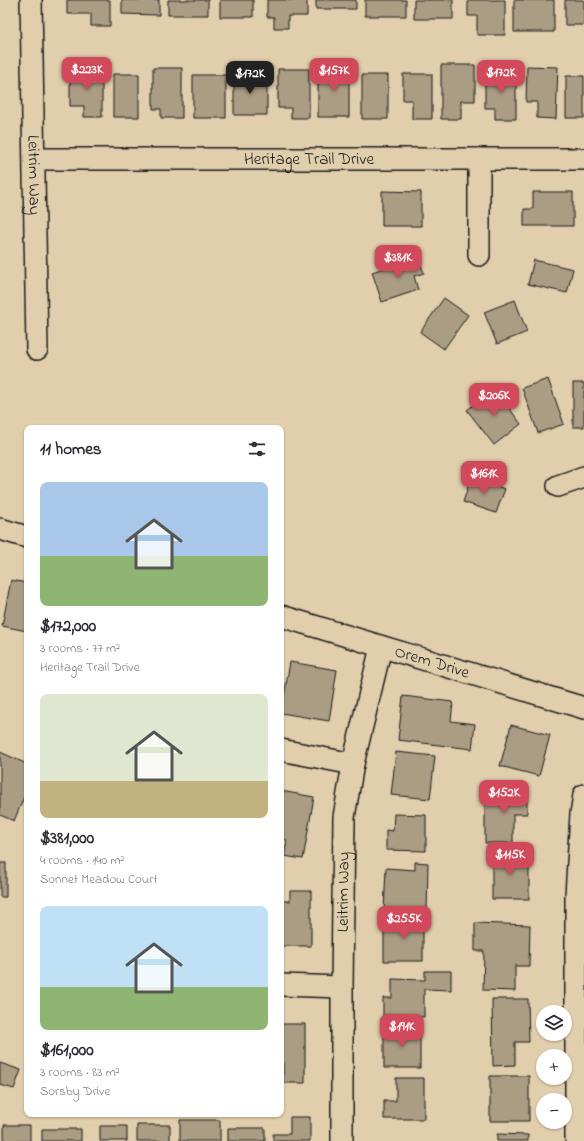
<!DOCTYPE html>
<html lang="en">
<head>
<meta charset="utf-8">
<style>
	body { margin:0; font-family:"Indie Flower",sans-serif; background:#f2f2f3; color:#2b2b33; height:100vh; display:flex; flex-direction:column; font-size:15px; white-space:nowrap }
	* { box-sizing:border-box; margin:0 }
	p { font-size:13px; color:#7c7c81 }
	.icon { flex:none; width:22px; height:22px; fill:none; stroke:currentColor; stroke-width:2; stroke-linecap:round; stroke-linejoin:round }
	.map { position:relative; flex:1; overflow:hidden }
	.side { position:absolute; left:24px; top:425px; width:260px; height:692px; display:flex; flex-direction:column; background:#fff; border-radius:8px; box-shadow:0 1px 3px #0004 }
	.side>* { flex:none }
	.buttons { position:absolute; left:536px; top:1005px; display:grid; gap:8px }
	.buttons a { display:grid; place-items:center; width:36px; height:36px; border-radius:50%; background:#fff; box-shadow:0 1px 3px #0004; font-size:20px }
	.price { position:absolute; translate:-50% -34px; padding:0 9px; border-radius:8px; background:#d1495b; color:#fff; font-size:13px; line-height:26px; filter:drop-shadow(0 1px 2px #0008) }
	.price::after { content:''; position:absolute; left:50%; top:24px; width:12px; height:9px; margin-left:-6px; background:inherit; clip-path:polygon(0 0,100% 0,50% 100%) }
	.price.selected { background:#222; color:#fff }
	ul { padding:0; list-style:none }
	li { display:grid; align-content:center; gap:8px; height:212px; padding:0 16px }
	li span { display:grid; place-items:center; height:124px; border-radius:8px; color:#555 }
	li>.icon { margin-inline-start:auto }
	span .icon { width:72px; height:72px; fill:#fffc; stroke-width:1 }
	li b { font-size:17px }
	h2 { display:flex; justify-content:space-between; align-items:center; height:48px; padding:0 16px; font-size:17px }
	.map>svg:first-child { display:block }
</style>
</head>
<body>
<div class="map">
<svg width="584" height="1141" viewBox="0 0 584 1141">
	<rect width="100%" height="100%" fill="#e1ceac"/>
	<filter id="ink" filterUnits="userSpaceOnUse"><feTurbulence type="fractalNoise" baseFrequency=".025" numOctaves="2"/><feDisplacementMap in="SourceGraphic" scale="8" xChannelSelector="R" yChannelSelector="G"/><feConvolveMatrix kernelMatrix="1 2 1 2 8 2 1 2 1" color-interpolation-filters="sRGB"/></filter>
	<g filter="url(#ink)">
		<path fill="#ab9c84" stroke="#1c1c1c" d="M67,0H110V26H91V14H67Z
			M122,0H159V15L122,14Z
			M168,0H208V15H168Z
			M220,0H253V17H220Z
			M267,0H307V16H288V28H274V17H267Z
			M316,0H356V9H316Z
			M365,0H406V16H365Z
			M414,0H453V19H414Z
			M468,0H505V35H477V16H468Z
			M514,0H554V32H514Z
			M565,0H584V25H565Z
			M441,65H475V101H461V119H441Z
			M527,66L558,67L556,119L537,118V102H526Z
			M153,68H182V118H161V109H153Z
			M318,68H349V117H318Z
			M70,69H102V117H84V106H70Z
			M278,69H309V118H291V108H278Z
			M485,71H516V119H495V108H485Z
			M113,74H139V117H113Z
			M403,74H432V119H412V100H403Z
			M193,75H226V118H193Z
			M234,75H267V115H234Z
			M362,75H388V119H362Z
			M566,76H584V118H566Z
			M382,191L421,192V226H382Z
			M533,192H573V226H524V209H533Z
			M418,257L424,273L414,276L418,290L382,302L372,272Z
			M534,260L573,269L567,293L528,284Z
			M444,298L468,315L444,349L420,332Z
			M515,300L527,332L497,344L484,312Z
			M548,379L564,424L538,433L522,388Z
			M573,383H584V427H573Z
			M495,389L521,424L494,445L467,410Z
			M471,478L505,489L496,513L463,502Z
			M11,580L27,583V631L2,626Z
			M290,662L337,670L329,721L281,713Z
			M403,696L453,702L451,721L475,724L472,749L398,740Z
			M511,725L550,735L539,776L500,766Z
			M0,752L27,764V790L14,821L0,815Z
			M396,752L435,756L430,799L391,795Z
			M492,789H527V814H513V843H485V799H492Z
			M281,791L314,797L303,859L284,856L287,840L281,839Z
			M394,814L426,815V851L386,850V830L393,831Z
			M492,852H529V899H492Z
			M415,862L428,863L427,913L384,911L386,868L415,870Z
			M0,863H6V897H0Z
			M290,891H311V946H281V901H290Z
			M384,920H423V961H384Z
			M475,923L530,925L529,966H515V991L483,990L484,951H475Z
			M425,971H451V990L424,989V1017L383,1016V998H392V979L425,980Z
			M492,999H528L529,1042H515V1065L493,1066Z
			M281,1024H305V1083H283V1063H281Z
			M384,1027H420V1068H384Z
			M0,1063L21,1070L14,1089L0,1085Z
			M490,1076H529V1121H490Z
			M396,1078H424V1119H384V1101H396Z
			M290,1117H310V1141H273V1134H290Z
			M180,1120H220V1141H180Z
			M4,1125H30V1141H4Z
			M137,1125H170V1141H137Z
			M100,1126H127V1141H100Z
			M228,1128H265V1141H228Z
			M42,1129H81V1141H42Z
			M497,1134L528,1135V1141H497Z"/>
		<g fill="none" stroke-linecap="round" stroke-linejoin="round">
			<g stroke="#1c1c1c" stroke-width="24">
				<g id="minor">
					<path id="s1" d="M31,0L37,349"/>
					<path id="s2" d="M34,159H584"/>
					<path d="M479,159V255"/>
					<path d="M558,486L584,477"/>
					<path d="M0,529L27,537"/>
					<path id="s3" d="M281,616L584,708"/>
					<path d="M281,750L353,764"/>
					<path d="M281,985L342,987"/>
					<path id="s4" d="M342,1141V987L344,817L353,764L381,647"/>
					<path d="M576,1141V895L581,814L584,795"/>
				</g>
			</g>
			<use href="#minor" stroke="#e1ceac" stroke-width="21"/>
		</g>
	</g>
	<g text-anchor="middle" dominant-baseline="central" stroke-width="3" stroke-linejoin="round" paint-order="stroke">
		<g font-size="17" fill="#1c1c1c" stroke="#e1ceac">
			<text stroke="none"><textPath href="#s2" startOffset="275">Heritage Trail Drive</textPath></text>
			<text stroke="none"><textPath href="#s1" startOffset="175">Leitrim Way</textPath></text>
			<text stroke="none"><textPath href="#s3" startOffset="158">Orem Drive</textPath></text>
			<text stroke="none"><textPath href="#s4" startOffset="249">Leitrim Way</textPath></text>
		</g>
	</g>
</svg>
<div class="buttons">
<a><svg class="icon" aria-label="layers" viewBox="0 0 24 24"><path d="M12 4l9 5-9 5-9-5zM3 14l9 5 9-5"/></svg></a>
<a>+</a>
<a>−</a>
</div>
<b class="price" style="left:87px;top:91px">$223K</b>
<b class="price" style="left:334px;top:92px">$157K</b>
<b class="price" style="left:501px;top:94px">$172K</b>
<b class="price selected" style="left:250px;top:95px">$172K</b>
<b class="price" style="left:398px;top:279px">$381K</b>
<b class="price" style="left:494px;top:417px">$206K</b>
<b class="price" style="left:484px;top:495px">$161K</b>
<b class="price" style="left:504px;top:814px">$152K</b>
<b class="price" style="left:510px;top:876px">$115K</b>
<b class="price" style="left:404px;top:940px">$255K</b>
<b class="price" style="left:402px;top:1048px">$191K</b>
<section class="side">
<h2>11 homes<svg class="icon" aria-label="filters" viewBox="0 0 24 24"><path d="M4 7h16M4 17h16"/><circle cx="9" cy="7" r="2"/><circle cx="15" cy="17" r="2"/></svg></h2>
<ul>
<li><span style="background:linear-gradient(#a9c7e8 60%,#8fb573 0)"><svg class="icon" aria-label="home" viewBox="0 0 24 24"><path d="M3 11l9-7 9 7M6 9v11h12V9"/></svg></span><div><b>$172,000</b><p>3 rooms · 77 m²</p><p>Heritage Trail Drive</p></div></li>
<li><span style="background:linear-gradient(#dfe7d0 70%,#c2b280 0)"><svg class="icon" aria-label="home" viewBox="0 0 24 24"><path d="M3 11l9-7 9 7M6 9v11h12V9"/></svg></span><div><b>$381,000</b><p>4 rooms · 140 m²</p><p>Sonnet Meadow Court</p></div></li>
<li><span style="background:linear-gradient(#bfe0f5 65%,#8fb573 0)"><svg class="icon" aria-label="home" viewBox="0 0 24 24"><path d="M3 11l9-7 9 7M6 9v11h12V9"/></svg></span><div><b>$161,000</b><p>3 rooms · 83 m²</p><p>Sorsby Drive</p></div></li>
</ul>
</section>
</div>
</body>
</html>
